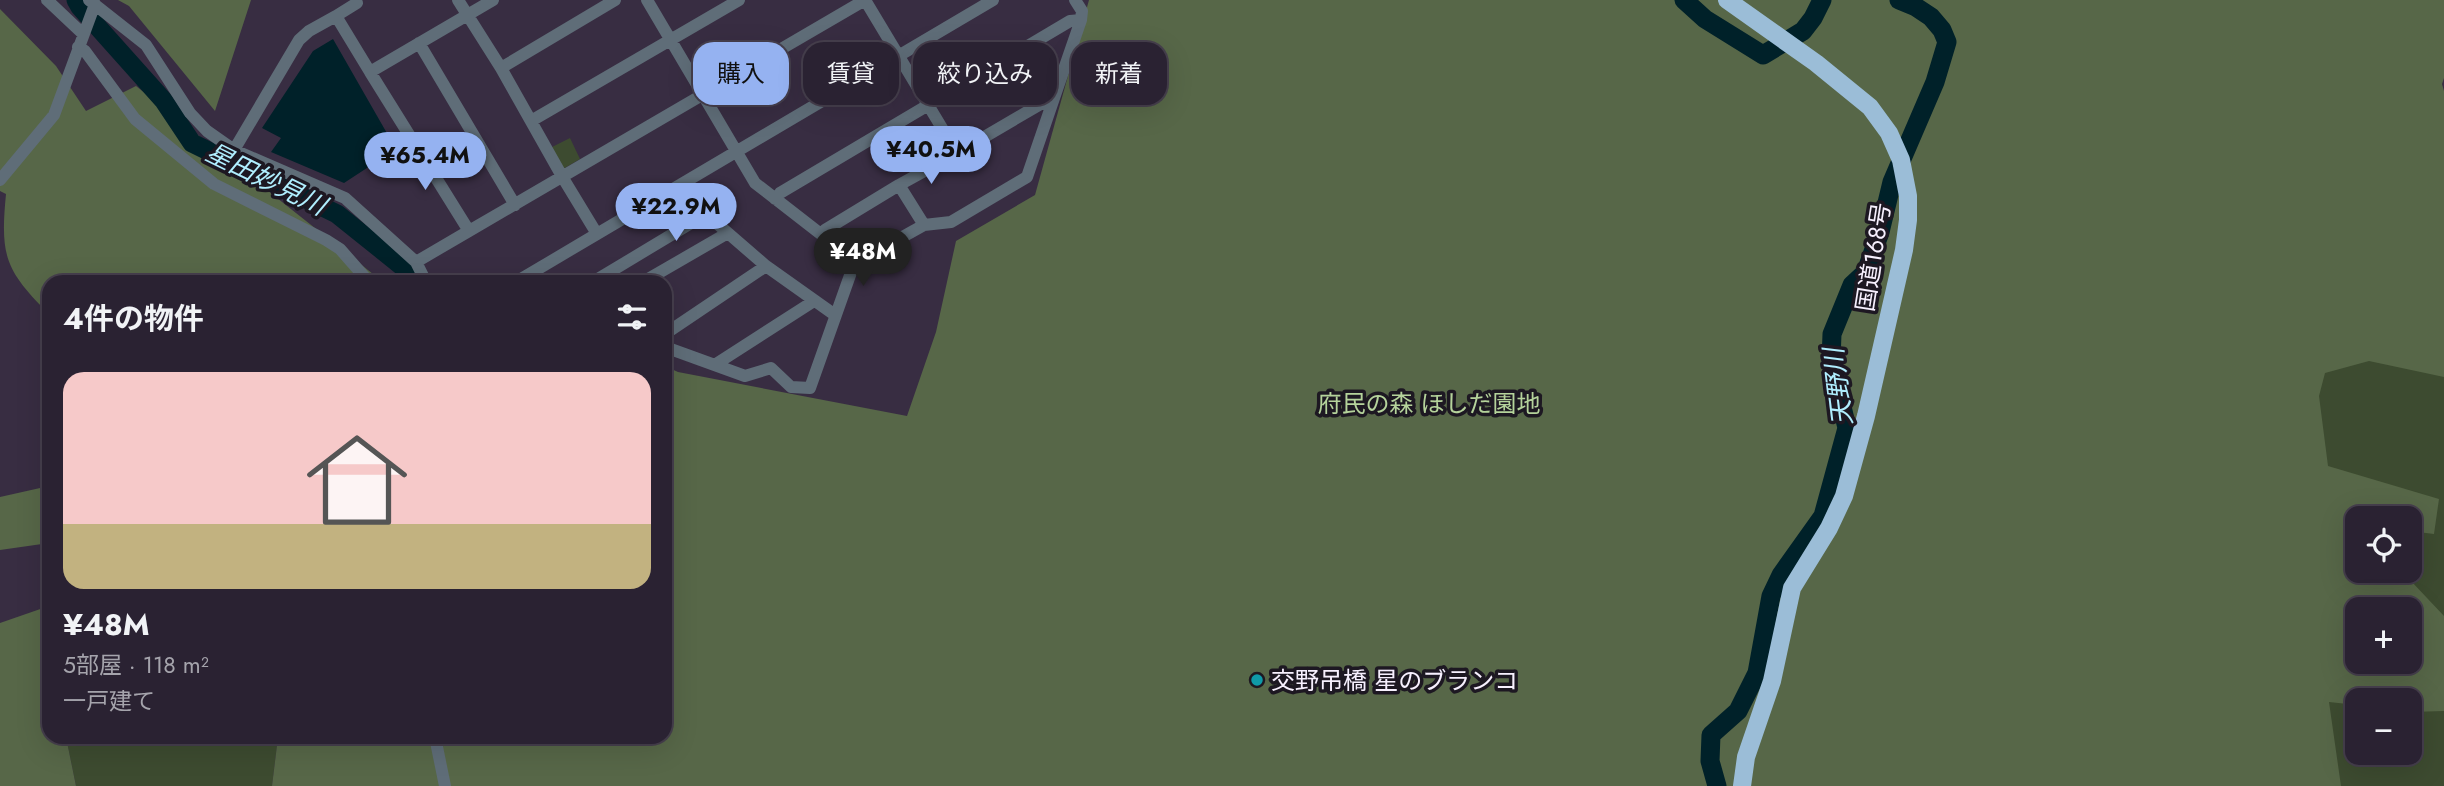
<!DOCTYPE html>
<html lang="ja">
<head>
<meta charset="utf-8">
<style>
	body { margin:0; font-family:Jost,"Noto Sans JP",sans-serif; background:#362f3e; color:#f1f3f6; height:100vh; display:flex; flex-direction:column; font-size:26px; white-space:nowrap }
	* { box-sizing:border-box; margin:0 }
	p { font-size:23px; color:#a5a4ac }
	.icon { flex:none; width:38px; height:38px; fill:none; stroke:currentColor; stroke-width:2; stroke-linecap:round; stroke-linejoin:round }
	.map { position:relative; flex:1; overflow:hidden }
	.panel { position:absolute; left:42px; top:275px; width:630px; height:469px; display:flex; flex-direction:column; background:#2a2232; border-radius:21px; box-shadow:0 7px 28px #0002,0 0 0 2px #463f4d }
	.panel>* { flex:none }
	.hud { position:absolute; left:693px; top:42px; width:665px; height:63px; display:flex; gap:14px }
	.fabs { position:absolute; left:2345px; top:506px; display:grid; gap:14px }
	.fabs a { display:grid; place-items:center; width:77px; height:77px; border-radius:14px; background:#2a2232; box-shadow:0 7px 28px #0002,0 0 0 2px #463f4d; font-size:35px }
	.price { position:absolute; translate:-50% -60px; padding:0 16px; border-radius:24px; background:#95b2f1; color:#111; font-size:23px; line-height:46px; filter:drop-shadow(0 2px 4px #0008) }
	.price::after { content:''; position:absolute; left:50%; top:42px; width:21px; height:16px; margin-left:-10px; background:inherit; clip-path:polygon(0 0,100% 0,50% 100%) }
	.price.active { background:#222; color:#fff }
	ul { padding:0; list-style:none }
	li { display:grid; align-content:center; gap:14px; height:371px; padding:0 21px }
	li span { display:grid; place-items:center; height:217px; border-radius:21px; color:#555 }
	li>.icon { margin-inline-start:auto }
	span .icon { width:126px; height:126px; fill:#fffc; stroke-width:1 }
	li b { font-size:30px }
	h2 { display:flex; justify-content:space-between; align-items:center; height:84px; padding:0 21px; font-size:30px }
	.chip { padding:0 24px; border-radius:21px; background:#2a2232; box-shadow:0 7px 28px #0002,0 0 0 2px #463f4d; font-size:24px; line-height:63px }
	.chip.active { background:#95b2f1; color:#111 }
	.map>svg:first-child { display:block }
</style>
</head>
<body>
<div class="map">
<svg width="2444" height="786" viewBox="0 0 2444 786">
	<rect width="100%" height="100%" fill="#382d42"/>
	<path fill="#3d4b30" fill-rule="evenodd" d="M570,138L580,159L563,169L552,147Z
		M2444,242V786H2316L2311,369ZM2357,518H2410V570H2357ZM2357,609H2410V662H2357ZM2357,700H2410V752H2357Z
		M66,737H278L272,786H76Z"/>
	<path fill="#576748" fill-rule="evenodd" d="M118,0H251L215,111L129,6Z
		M1089,0H2444V78L2442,84L2444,91V377L2369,361L2325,373L2319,396L2328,466L2439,499L2434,534L2410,531V518H2357V570L2411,581L2444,616V711L2410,712V700H2357V705L2329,702L2341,786H272L278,737H665V366L678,372L907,416L936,332L956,241L1035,195ZM2357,609H2410V662H2357Z
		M0,9L56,66L86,111L136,86L383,282H49V314C5,270 0,256 6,194L0,191Z
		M49,486V543L0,550V497Z
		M49,606V737H66L76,786H0V623Z"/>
	<path fill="#002129" d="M333,39L396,149L344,183L271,152L281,138L262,128L313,51Z"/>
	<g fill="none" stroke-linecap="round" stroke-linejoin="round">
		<path stroke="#002129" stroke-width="19" d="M76,0L80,7L164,101L192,143L337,214L408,271L414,282
			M1684,0L1705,19L1763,55L1803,31L1813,18L1822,0
			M1717,786L1710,761L1711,735L1738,711L1757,673L1771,596L1781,575L1823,516L1847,428L1831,360L1832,334L1852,285L1866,272L1880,232L1892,182L1935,82L1947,42L1942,30L1931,17L1916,7L1899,0"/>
		<path stroke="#5f6d78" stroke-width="12" d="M47,0L82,33
			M89,0L146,45L190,113L207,131L234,150L345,198L416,262
			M458,0L501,68L563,178L597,234L993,0
			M647,0L755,183L822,235
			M865,0L957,153L1044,102L1053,101L1081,20L1082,11L1075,0
			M357,3L336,16L370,72L493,0
			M419,43L515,205
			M78,47L85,51L135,119L214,184L326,240L340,249L369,282
			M501,68L615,0
			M370,72L469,231L416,262L426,282
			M531,121L739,0
			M234,150L299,40L309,31L336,16
			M0,180L54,115L95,4
			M775,199L780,193L1070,21L1081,20
			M924,225L899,185L957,153
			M469,231L865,0
			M854,264L822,235L825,230L899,185
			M516,282L597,234
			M593,282L706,214L766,266L835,315
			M643,282L726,234
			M665,334L766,266
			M665,347L745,376L771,368L791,387L810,388L854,264L924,225L951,222L1027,177L1053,101
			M716,364L814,301
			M435,737L445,786"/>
		<path stroke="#9bbdd7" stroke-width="18" d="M1727,0L1816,63L1870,107L1889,133L1901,160L1908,196V220L1904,250L1866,416L1844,496L1829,528L1792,588L1772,681L1746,757L1742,786"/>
	</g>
	<circle fill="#0f9aa8" stroke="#1d1822" stroke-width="2.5" cx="1257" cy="680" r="7"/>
	<g text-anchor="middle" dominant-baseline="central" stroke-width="7" stroke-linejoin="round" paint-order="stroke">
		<g font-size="24" fill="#f7f0fe" stroke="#1d1822">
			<text transform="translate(1873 257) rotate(-81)">国道168号</text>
		</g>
		<g font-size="24" fill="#b5d39b" stroke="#1d1822">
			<text x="1429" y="403">府民の森 ほしだ園地</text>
		</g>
		<g font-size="24" fill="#f7f0fe" stroke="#1d1822" text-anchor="start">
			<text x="1271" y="680">交野吊橋 星のブランコ</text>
		</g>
		<g font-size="26" font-style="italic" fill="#b0eefe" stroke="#1d1822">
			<text transform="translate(266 179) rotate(26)">星田妙見川</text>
			<text transform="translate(1838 387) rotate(-97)">天野川</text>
		</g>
	</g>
</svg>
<div class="fabs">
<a><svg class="icon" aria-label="locate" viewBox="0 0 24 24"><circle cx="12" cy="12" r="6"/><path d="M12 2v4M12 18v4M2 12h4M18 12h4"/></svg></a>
<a>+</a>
<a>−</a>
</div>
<b class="price" style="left:931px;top:186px">¥40.5M</b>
<b class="price" style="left:425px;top:192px">¥65.4M</b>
<b class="price" style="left:676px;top:243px">¥22.9M</b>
<b class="price active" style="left:863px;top:288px">¥48M</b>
<div class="hud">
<a class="chip active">購入</a>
<a class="chip">賃貸</a>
<a class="chip">絞り込み</a>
<a class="chip">新着</a>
</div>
<section class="panel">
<h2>4件の物件<svg class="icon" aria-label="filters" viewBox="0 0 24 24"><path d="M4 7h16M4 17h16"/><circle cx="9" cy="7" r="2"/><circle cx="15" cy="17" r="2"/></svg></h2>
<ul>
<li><span style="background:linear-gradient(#f6c9c9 70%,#c2b280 0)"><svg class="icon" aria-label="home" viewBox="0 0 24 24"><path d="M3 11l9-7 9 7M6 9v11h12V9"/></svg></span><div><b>¥48M</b><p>5部屋 · 118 m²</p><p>一戸建て</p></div></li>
</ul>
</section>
</div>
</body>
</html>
